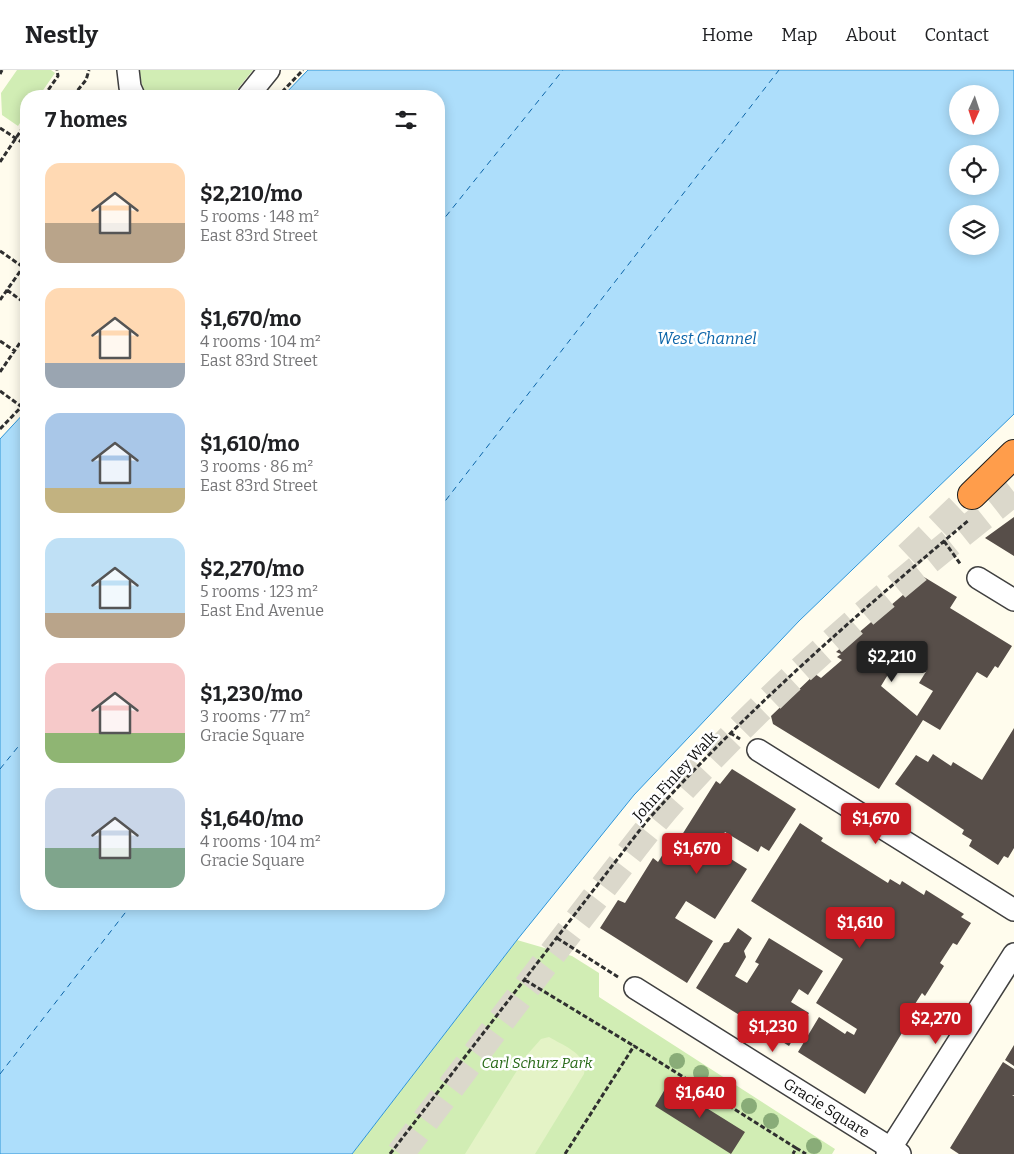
<!DOCTYPE html>
<html lang="en">
<head>
<meta charset="utf-8">
<style>
	body { margin:0; font-family:Bitter,serif; background:#f2f2f2; color:#202124; height:100vh; display:flex; flex-direction:column; font-size:19px; white-space:nowrap }
	* { box-sizing:border-box; margin:0 }
	p { font-size:16px; color:#757577 }
	.icon { flex:none; width:28px; height:28px; fill:none; stroke:currentColor; stroke-width:2; stroke-linecap:round; stroke-linejoin:round }
	.map { position:relative; flex:1; overflow:hidden }
	.side { position:absolute; left:20px; top:20px; width:425px; height:820px; display:flex; flex-direction:column; background:#fff; border-radius:20px; box-shadow:0 2px 12px #0003 }
	.side>* { flex:none }
	.needle { width:32px; rotate:183deg }
	.buttons { position:absolute; left:949px; top:15px; display:grid; gap:10px }
	.buttons a { display:grid; place-items:center; width:50px; height:50px; border-radius:50%; background:#fff; box-shadow:0 2px 12px #0003; font-size:25px }
	.price { position:absolute; translate:-50% -42px; padding:0 11px; border-radius:5px; background:#c91a22; color:#fff; font-size:16px; line-height:32px; filter:drop-shadow(0 1px 2px #0008) }
	.price::after { content:''; position:absolute; left:50%; top:30px; width:15px; height:11px; margin-left:-8px; background:inherit; clip-path:polygon(0 0,100% 0,50% 100%) }
	.price.current { background:#222; color:#fff }
	ul { padding:0; list-style:none }
	li { display:flex; align-items:center; gap:15px; height:125px; padding:0 25px }
	li span { display:grid; place-items:center; flex:none; width:140px; height:100px; border-radius:15px; color:#555 }
	li>.icon { margin-inline-start:auto }
	span .icon { width:60px; height:60px; fill:#fffc; stroke-width:1 }
	li b { font-size:21px }
	h2 { display:flex; justify-content:space-between; align-items:center; height:60px; padding:0 25px; font-size:21px }
	header { display:flex; align-items:center; gap:30px; box-sizing:border-box; height:70px; padding:0 25px; background:#fff; border-bottom:1px solid #e0e0e0 }
	header strong { font-size:24px }
	nav { display:flex; gap:28px; margin-inline-start:auto; font-size:18px }
	.map>svg:first-child { display:block }
</style>
</head>
<body>
<header>
<strong>Nestly</strong>
<nav><a>Home</a><a>Map</a><a>About</a><a>Contact</a></nav>
</header>
<div class="map">
<svg width="1014" height="1084" viewBox="0 0 1014 1084">
	<rect width="100%" height="100%" fill="#fffced"/>
	<path fill="#d1edb4" d="M17,0H51L55,3L39,26H26V44L18,56L2,45L1,23Z
		M139,0H253L232,26H147L143,19Z
		M517,870L572,886L599,903V927L835,1079L832,1084H352Z"/>
	<path fill="#e4f3c6" d="M549,967C564,976 588,984 584,1004L535,1084H465L526,986L541,969Z"/>
	<path fill="#addefb" stroke="#2e95d8" fill-rule="evenodd" d="M308,0H1014V344L799,551L634,725L517,870L352,1084H0V369L26,341V834H439V26H283ZM958,24H990V56H958ZM958,84H990V116H958ZM958,144H990V176H958Z"/>
	<g fill="none" stroke-linecap="round" stroke-linejoin="round">
		<path stroke="#0c65a9" stroke-width="1" stroke-dasharray="6 5" stroke-linecap="butt" d="M439,155L563,0
			M439,439L779,0
			M0,699L26,667
			M0,1004L132,834"/>
	</g>
	<path fill="#574e49" fill-rule="evenodd" d="M1014,447V486L985,468Z
		M924,507L957,527L950,538L1012,576L998,598L995,596L987,608L977,602L940,660L923,650L879,719L773,654L771,646L815,604L821,608L842,590L837,587L841,584L836,582ZM905,586L927,600L919,613L933,621L917,646L881,616L892,598L896,601Z
		M1014,658V778L1008,788L1004,786L998,795L969,776L972,770L962,764L964,760L895,714L916,685L928,692L933,684L951,696L953,692L982,710Z
		M732,699L796,739L769,781L761,776L758,782L725,762L715,779L747,799L715,849L686,831L675,848L713,871L687,913L600,858L618,830L625,833L653,788L658,792L668,776L673,779L716,711L720,714Z
		M800,753L823,768L821,771L888,813L890,809L900,815L902,811L924,825L926,820L964,844L961,847L971,853L957,875L953,873L940,893L944,896L925,926L922,923L901,956L905,958L865,1024L798,982L819,947L845,964L847,961L854,965L857,959L816,933L843,889L751,831Z
		M738,858L752,868L744,881L746,887L735,906L747,913L759,894L755,892L769,868L823,901L808,925L799,919L791,932L809,943L789,976L696,918L724,873L729,872Z
		M1014,975V996L1005,990Z
		M1003,992L1014,999V1025H1012L1014,1026V1084H959L950,1078Z
		M668,1014L745,1062L731,1084L655,1036Z"/>
	<g fill="none" stroke-linecap="round" stroke-linejoin="round">
		<path stroke="#dbd8cb" stroke-width="28" stroke-dasharray="28 14" stroke-linecap="butt" d="M908,486L972,425
			M400,1084C467,996 534,907 602,819C627,787 651,754 679,723C779,611 896,515 1014,422"/>
		<g stroke="#404040" stroke-width="24">
			<g id="street">
				<path d="M128,0L130,17L134,26"/>
				<path d="M248,26L269,0"/>
				<path d="M978,508L1014,530"/>
				<path d="M758,680L1014,840"/>
				<path id="s1" d="M635,918L900,1084"/>
				<path d="M887,1084L1014,884"/>
			</g>
		</g>
		<g stroke="#1e1e1e" stroke-width="30">
			<path id="highway" d="M972,425L1014,384"/>
		</g>
		<path stroke="#2f2f2f" stroke-width="3" stroke-dasharray="5 2.5" stroke-linecap="butt" d="M0,4L2,0
			M282,22L303,0
			M44,26L58,6L57,0
			M73,26L86,10L89,0
			M0,58L26,75
			M0,92L26,53
			M0,181L23,197
			M7,220L26,234
			M0,230L26,193
			M0,271L15,281
			M0,302L26,264
			M0,321L22,337
			M0,359L26,332
			M944,471L961,495
			M730,663L740,669
			M557,868L618,907
			M525,910L634,976
			M796,1078L806,1084
			M390,1084L646,752C745,641 856,545 969,450
			M565,1084L634,976L796,1078L793,1084"/>
		<use href="#street" stroke="#fff" stroke-width="21"/>
		<use href="#highway" stroke="#ff9d4b" stroke-width="28"/>
	</g>
	<g fill="#89ac78">
		<circle cx="677" cy="991" r="8"/>
		<circle cx="701" cy="1003" r="8"/>
		<circle cx="724" cy="1022" r="8"/>
		<circle cx="749" cy="1036" r="8"/>
		<circle cx="771" cy="1051" r="8"/>
		<circle cx="814" cy="1076" r="8"/>
	</g>
	<g text-anchor="middle" dominant-baseline="central" stroke-width="5" stroke-linejoin="round" paint-order="stroke">
		<g font-size="15" fill="#0d0d0d" stroke="#fff">
			<text transform="translate(675 706) rotate(-47)">John Finley Walk</text>
			<text stroke="none"><textPath href="#s1" startOffset="226">Gracie Square</textPath></text>
		</g>
		<g font-size="15" font-style="italic" fill="#296a18" stroke="#fff">
			<text x="537" y="993">Carl Schurz Park</text>
		</g>
		<g font-size="16" font-style="italic" fill="#0c65a9" stroke="#fff">
			<text x="707" y="268">West Channel</text>
		</g>
	</g>
</svg>
<div class="buttons">
<a><svg class="needle" viewBox="-14 -14 28 28"><path d="M0-13l5 13h-10z" fill="#e53935"/><path d="M0 13l5-13h-10z" fill="#757577"/></svg></a>
<a><svg class="icon" aria-label="locate" viewBox="0 0 24 24"><circle cx="12" cy="12" r="6"/><path d="M12 2v4M12 18v4M2 12h4M18 12h4"/></svg></a>
<a><svg class="icon" aria-label="layers" viewBox="0 0 24 24"><path d="M12 4l9 5-9 5-9-5zM3 14l9 5 9-5"/></svg></a>
</div>
<b class="price current" style="left:892px;top:613px">$2,210</b>
<b class="price" style="left:876px;top:775px">$1,670</b>
<b class="price" style="left:697px;top:805px">$1,670</b>
<b class="price" style="left:860px;top:879px">$1,610</b>
<b class="price" style="left:936px;top:975px">$2,270</b>
<b class="price" style="left:773px;top:983px">$1,230</b>
<b class="price" style="left:700px;top:1049px">$1,640</b>
<section class="side">
<h2>7 homes<svg class="icon" aria-label="filters" viewBox="0 0 24 24"><path d="M4 7h16M4 17h16"/><circle cx="9" cy="7" r="2"/><circle cx="15" cy="17" r="2"/></svg></h2>
<ul>
<li><span style="background:linear-gradient(#ffd9b3 60%,#b9a48a 0)"><svg class="icon" aria-label="home" viewBox="0 0 24 24"><path d="M3 11l9-7 9 7M6 9v11h12V9"/></svg></span><div><b>$2,210/mo</b><p>5 rooms · 148 m²</p><p>East 83rd Street</p></div></li>
<li><span style="background:linear-gradient(#ffd9b3 75%,#9aa5b1 0)"><svg class="icon" aria-label="home" viewBox="0 0 24 24"><path d="M3 11l9-7 9 7M6 9v11h12V9"/></svg></span><div><b>$1,670/mo</b><p>4 rooms · 104 m²</p><p>East 83rd Street</p></div></li>
<li><span style="background:linear-gradient(#a9c7e8 75%,#c2b280 0)"><svg class="icon" aria-label="home" viewBox="0 0 24 24"><path d="M3 11l9-7 9 7M6 9v11h12V9"/></svg></span><div><b>$1,610/mo</b><p>3 rooms · 86 m²</p><p>East 83rd Street</p></div></li>
<li><span style="background:linear-gradient(#bfe0f5 75%,#b9a48a 0)"><svg class="icon" aria-label="home" viewBox="0 0 24 24"><path d="M3 11l9-7 9 7M6 9v11h12V9"/></svg></span><div><b>$2,270/mo</b><p>5 rooms · 123 m²</p><p>East End Avenue</p></div></li>
<li><span style="background:linear-gradient(#f6c9c9 70%,#8fb573 0)"><svg class="icon" aria-label="home" viewBox="0 0 24 24"><path d="M3 11l9-7 9 7M6 9v11h12V9"/></svg></span><div><b>$1,230/mo</b><p>3 rooms · 77 m²</p><p>Gracie Square</p></div></li>
<li><span style="background:linear-gradient(#c9d6e8 60%,#7fa58c 0)"><svg class="icon" aria-label="home" viewBox="0 0 24 24"><path d="M3 11l9-7 9 7M6 9v11h12V9"/></svg></span><div><b>$1,640/mo</b><p>4 rooms · 104 m²</p><p>Gracie Square</p></div></li>
</ul>
</section>
</div>
</body>
</html>
